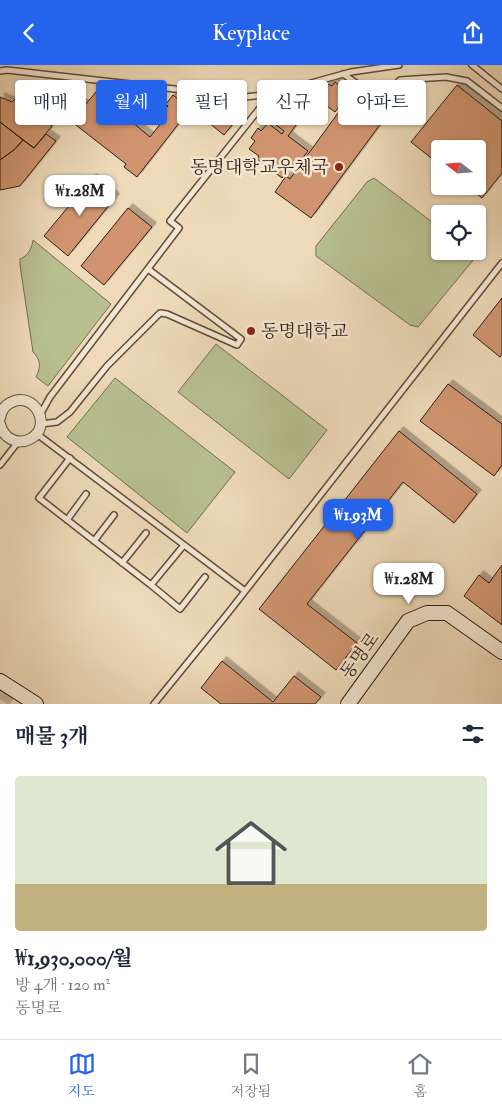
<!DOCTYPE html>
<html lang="ko">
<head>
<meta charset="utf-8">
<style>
	body { margin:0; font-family:"IM FELL Double Pica","Noto Serif KR",serif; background:#f2f2f3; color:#1f2937; height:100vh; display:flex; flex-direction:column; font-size:19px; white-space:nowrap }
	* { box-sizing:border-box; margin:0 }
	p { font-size:16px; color:#747a83 }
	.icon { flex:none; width:28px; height:28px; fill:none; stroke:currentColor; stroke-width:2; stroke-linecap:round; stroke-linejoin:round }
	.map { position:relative; height:639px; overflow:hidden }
	.panel { display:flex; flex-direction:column; background:#fff; flex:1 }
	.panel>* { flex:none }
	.top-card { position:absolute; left:15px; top:15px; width:472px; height:45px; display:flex; gap:10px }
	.needle { width:32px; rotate:287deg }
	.buttons { position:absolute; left:431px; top:75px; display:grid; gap:10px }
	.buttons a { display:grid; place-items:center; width:55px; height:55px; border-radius:5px; background:#fff; box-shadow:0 1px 4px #0004; font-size:25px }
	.price { position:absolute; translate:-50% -42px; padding:0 11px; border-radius:10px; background:#fff; color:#222; font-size:16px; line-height:32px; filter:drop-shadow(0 1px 2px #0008) }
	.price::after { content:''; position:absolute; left:50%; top:30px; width:15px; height:11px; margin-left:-8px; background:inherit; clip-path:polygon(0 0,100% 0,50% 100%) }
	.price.on { background:#2563eb; color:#fff }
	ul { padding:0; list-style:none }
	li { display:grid; align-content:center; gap:10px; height:265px; padding:0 15px }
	li span { display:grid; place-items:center; height:155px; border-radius:5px; color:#555 }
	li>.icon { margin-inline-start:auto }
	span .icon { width:90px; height:90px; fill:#fffc; stroke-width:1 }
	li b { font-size:21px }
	h2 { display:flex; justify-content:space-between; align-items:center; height:60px; padding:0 15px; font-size:21px }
	.pill { padding:0 18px; border-radius:5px; background:#fff; box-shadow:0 1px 4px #0004; font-size:18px; line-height:45px }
	.pill.on { background:#2563eb; color:#fff }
	header { display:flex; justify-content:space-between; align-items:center; height:65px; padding:0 15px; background:#2563eb; color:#fff; font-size:22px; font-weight:600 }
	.tabs { display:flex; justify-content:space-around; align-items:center; height:70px; border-top:1px solid #e0e1e3; background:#fff; font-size:14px; color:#747a83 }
	.tabs a { display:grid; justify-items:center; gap:2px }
	.tabs .on { color:#2563eb }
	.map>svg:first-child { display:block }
</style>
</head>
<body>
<header><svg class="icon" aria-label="back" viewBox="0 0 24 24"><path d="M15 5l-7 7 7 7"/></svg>Keyplace<svg class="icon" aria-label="share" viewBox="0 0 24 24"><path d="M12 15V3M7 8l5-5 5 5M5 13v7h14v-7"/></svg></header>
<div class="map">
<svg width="502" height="639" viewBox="0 0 502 639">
	<defs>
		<filter id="shadow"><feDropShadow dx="4.5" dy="-4.5" stdDeviation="0" flood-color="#0004"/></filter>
	</defs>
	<rect width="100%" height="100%" fill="#eedab9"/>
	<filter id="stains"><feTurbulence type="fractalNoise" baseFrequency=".004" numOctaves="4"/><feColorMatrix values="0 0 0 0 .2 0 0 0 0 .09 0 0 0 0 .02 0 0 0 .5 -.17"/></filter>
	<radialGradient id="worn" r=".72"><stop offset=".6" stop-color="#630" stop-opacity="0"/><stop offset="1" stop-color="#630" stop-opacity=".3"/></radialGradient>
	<path fill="#b8c090" stroke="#746e52" d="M374,113L440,163V186H471L473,188L474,194L418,262L410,260L316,191V181L367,117Z
		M33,175L111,239L48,321L36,312C41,302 41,295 33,287L20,200V194C28,191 32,183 33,175Z
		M216,279L327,365L289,414L178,327Z
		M115,313L235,407L187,468L67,372Z"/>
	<path fill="#d09570" stroke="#2f1d13" filter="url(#shadow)" d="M335,17L349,28L335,47L316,33L288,71L308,86L296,102L292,99L282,113L257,94L259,91L249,84L255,76L251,73L258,63L261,66L268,58L282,69L284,66L271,56L294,25L298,28L300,25L306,30L314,19L323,25L328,19L332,21Z
		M457,20L502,56V108L482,133L467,121H478V84H440V100L411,77Z
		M96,27L150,72L166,52L161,49L168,41L166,39L173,30L190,44L137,112L124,102L126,99L72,57L77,50L74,48L82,38L85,40Z
		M0,32L12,37L16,33L52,61L34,83L0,57Z
		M349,33L382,57L311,153L275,127L286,111L290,114Z
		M212,43L233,59L224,70L204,54Z
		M0,57L23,75L15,84L0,95Z
		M46,69L56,76L20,121L0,125V95L15,84L23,75L34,83Z
		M92,113L115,133L68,191L44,171Z
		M128,143L152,162L104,220L81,201Z
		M502,233V289L500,292L473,270Z
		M448,319L502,359V400L494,411L420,356Z
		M399,366L477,429L454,458L403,417L307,539L357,578L336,605L259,544Z
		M502,500V560L464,531L479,510L489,518Z
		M222,596L273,637L294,611L321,632L315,639H221L201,623Z"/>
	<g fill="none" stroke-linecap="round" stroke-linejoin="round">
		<path stroke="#c8b498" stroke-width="16" stroke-dasharray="16 8" stroke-linecap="butt" d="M0,625L22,639"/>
		<g stroke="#5f4c3c" stroke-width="8">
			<path id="service" d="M472,0L502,24
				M0,6L7,5L245,32L271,29L351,7L399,0
				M343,9L381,35L400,15L446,12L467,16L502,43
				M40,350L50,332L179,163L170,156L271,29
				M41,359L57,357L70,347L107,301L160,248L167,249L237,280L241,274L148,204
				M37,369L245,526
				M70,393L39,433L151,520L184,480
				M0,400L18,377
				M67,455L86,429
				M94,476L114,450
				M122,498L146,468
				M151,520L180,544L205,512
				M154,639L228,548L502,198"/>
		</g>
		<g stroke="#5f4c3c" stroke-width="12">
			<path id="minor" d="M0,353C1,347 4,341 10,338C34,324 54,362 30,374C16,381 3,372 0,359"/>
		</g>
		<g stroke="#2f1d13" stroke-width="16">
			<path id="secondary" d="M0,616L36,639
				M348,639L408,556L427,548H447L502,587"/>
		</g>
		<use href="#service" stroke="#f4e7d2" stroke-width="5"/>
		<use href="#minor" stroke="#f4e7d2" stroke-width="10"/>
		<use href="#secondary" stroke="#f4e7d2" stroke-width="14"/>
	</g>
	<g fill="#8f2418" stroke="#f4e7d2" stroke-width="2">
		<circle cx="339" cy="102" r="5"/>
		<circle cx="251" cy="266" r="5"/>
	</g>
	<g text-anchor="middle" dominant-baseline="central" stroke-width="5" stroke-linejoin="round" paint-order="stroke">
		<g font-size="18" fill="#2f1d13" stroke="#f4e7d2" text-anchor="end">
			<text x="329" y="102">동명대학교우체국</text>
			<text x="261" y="266" text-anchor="start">동명대학교</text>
		</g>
		<g font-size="18" fill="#2f1d13" stroke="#f4e7d2">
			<text transform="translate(360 591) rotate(-54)">동명로</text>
		</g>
	</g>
	<rect width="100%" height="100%" filter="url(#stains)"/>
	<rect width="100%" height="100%" fill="url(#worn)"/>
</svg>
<div class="buttons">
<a><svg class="needle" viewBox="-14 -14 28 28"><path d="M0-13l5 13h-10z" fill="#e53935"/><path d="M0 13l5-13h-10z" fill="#747a83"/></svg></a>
<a><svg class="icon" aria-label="locate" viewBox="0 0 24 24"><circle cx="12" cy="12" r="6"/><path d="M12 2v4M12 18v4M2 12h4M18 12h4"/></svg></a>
</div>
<b class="price" style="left:80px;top:152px">₩1.28M</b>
<b class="price on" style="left:358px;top:476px">₩1.93M</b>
<b class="price" style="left:409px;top:540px">₩1.28M</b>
<div class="top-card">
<a class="pill">매매</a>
<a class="pill on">월세</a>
<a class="pill">필터</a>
<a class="pill">신규</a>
<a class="pill">아파트</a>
</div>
</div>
<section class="panel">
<h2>매물 3개<svg class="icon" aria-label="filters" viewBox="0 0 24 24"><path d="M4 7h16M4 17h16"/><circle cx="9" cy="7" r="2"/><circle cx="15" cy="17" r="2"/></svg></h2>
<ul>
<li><span style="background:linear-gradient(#dfe7d0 70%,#c2b280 0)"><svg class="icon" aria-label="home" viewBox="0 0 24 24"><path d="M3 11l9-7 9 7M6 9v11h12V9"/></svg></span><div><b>₩1,930,000/월</b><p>방 4개 · 120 m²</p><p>동명로</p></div></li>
</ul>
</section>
<nav class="tabs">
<a class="on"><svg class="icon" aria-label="map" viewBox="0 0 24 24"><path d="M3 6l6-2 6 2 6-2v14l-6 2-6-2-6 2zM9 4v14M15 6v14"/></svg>지도</a>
<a><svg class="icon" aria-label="saved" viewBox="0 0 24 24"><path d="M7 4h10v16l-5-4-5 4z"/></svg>저장됨</a>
<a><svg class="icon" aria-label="home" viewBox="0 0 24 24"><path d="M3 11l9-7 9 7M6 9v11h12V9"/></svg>홈</a>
</nav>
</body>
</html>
